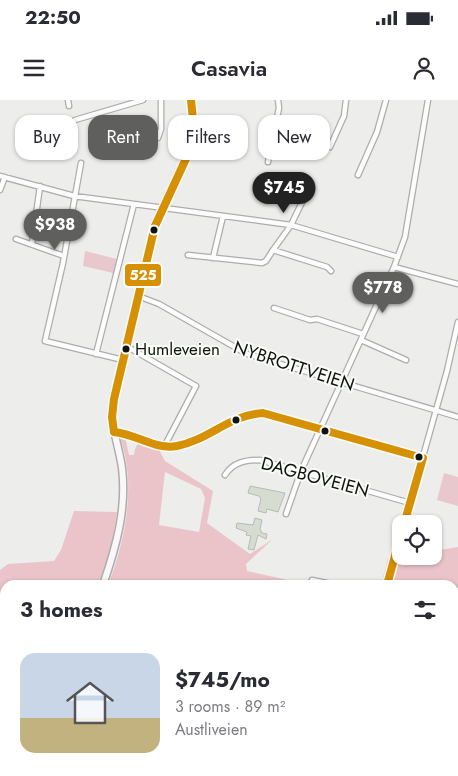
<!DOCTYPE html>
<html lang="en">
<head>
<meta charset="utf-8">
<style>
	body { margin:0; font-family:Jost,sans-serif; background:#f7f7f7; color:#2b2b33; height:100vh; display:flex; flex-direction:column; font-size:19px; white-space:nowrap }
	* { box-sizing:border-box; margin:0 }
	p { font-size:16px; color:#7c7c81 }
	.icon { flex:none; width:28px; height:28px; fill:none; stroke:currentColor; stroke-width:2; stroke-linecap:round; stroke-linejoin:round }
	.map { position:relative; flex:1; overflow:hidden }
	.details { position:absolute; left:0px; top:480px; width:459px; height:196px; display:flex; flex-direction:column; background:#fff; border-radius:15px 15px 0 0; box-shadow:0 1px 4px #0004 }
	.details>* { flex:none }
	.banner { position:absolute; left:15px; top:15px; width:429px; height:45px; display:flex; gap:10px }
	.controls { position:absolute; left:392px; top:415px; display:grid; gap:10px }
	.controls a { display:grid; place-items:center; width:50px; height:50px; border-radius:10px; background:#fff; box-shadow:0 1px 4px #0004; font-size:25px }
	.price { position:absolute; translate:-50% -42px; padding:0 11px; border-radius:18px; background:#5f605e; color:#fff; font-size:16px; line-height:32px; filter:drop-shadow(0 1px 2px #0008) }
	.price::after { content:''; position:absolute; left:50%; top:30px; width:15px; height:11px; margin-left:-8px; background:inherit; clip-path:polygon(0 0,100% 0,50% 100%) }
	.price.selected { background:#222; color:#fff }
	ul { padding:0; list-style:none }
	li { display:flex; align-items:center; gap:15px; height:125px; padding:0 20px }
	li+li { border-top:1px solid #e1e1e2 }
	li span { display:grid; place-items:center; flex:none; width:140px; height:100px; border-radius:15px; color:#555 }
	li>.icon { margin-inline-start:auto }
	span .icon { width:60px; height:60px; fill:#fffc; stroke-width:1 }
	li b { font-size:21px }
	h2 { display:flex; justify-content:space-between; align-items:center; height:60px; padding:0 20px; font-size:21px }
	.tag { padding:0 18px; border-radius:15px; background:#fff; box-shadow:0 1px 4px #0004; font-size:18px; line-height:45px }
	.tag.selected { background:#5f605e; color:#fff }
	.status { display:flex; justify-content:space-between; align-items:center; height:35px; padding:0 25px; background:#fff; direction:ltr }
	.status svg { height:14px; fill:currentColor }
	header { display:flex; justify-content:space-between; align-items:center; height:65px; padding:0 20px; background:#fff; font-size:22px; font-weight:600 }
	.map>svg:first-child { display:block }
</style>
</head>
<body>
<div class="status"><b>22:50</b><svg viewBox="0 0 49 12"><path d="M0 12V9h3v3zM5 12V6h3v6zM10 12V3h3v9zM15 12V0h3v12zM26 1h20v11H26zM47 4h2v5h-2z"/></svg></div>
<header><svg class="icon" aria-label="menu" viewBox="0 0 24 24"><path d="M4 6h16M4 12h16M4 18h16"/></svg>Casavia<svg class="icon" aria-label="person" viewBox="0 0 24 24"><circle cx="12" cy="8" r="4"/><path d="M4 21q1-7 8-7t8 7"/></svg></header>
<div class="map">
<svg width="458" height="676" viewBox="0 0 458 676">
	<rect width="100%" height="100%" fill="#edeeec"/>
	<path fill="#e8c8cd" d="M85,151L117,159L113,173L83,166Z
		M444,373L458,377V406L437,400Z"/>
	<path fill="#ebc4ca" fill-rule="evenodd" d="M119,335L125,337L129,355H134L135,349L139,342L158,348L165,361L213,391L207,423L250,454L273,439L246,464L247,471L310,485H108C126,439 137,382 119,335ZM165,372L201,389L205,398L199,432L159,425Z
		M74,411L117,412L112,444L99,485H5V520L0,518V470L8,464L54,461L61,450Z
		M458,447V676H309L310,672L306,671H454V485H381L388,458L401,456H434V451Z
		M5,627V671H9L7,676H0V632Z
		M139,671H230L227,676H135Z"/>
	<path fill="#d6dcd0" stroke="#b9b9b8" d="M250,386L285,393L278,412L267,409L266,413L258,411L261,399L259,396L248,393Z
		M255,418L262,420L260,429L262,433L267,434L266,439L258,435L254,450L248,449L251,436L246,435L247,432L236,428L237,423L253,425Z"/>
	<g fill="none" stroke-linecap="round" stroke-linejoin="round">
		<g stroke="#acadac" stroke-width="7">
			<path id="minor" d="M68,0L69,6
				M75,20L143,0
				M194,36L215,40L241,32
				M158,38L161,29V0
				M330,47L344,16L346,0
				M268,62L279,8L278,0
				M81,63L63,163L45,241L123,260
				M358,75L377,32L386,0
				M0,76L74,96L291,125L398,157
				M0,90L5,77
				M16,139L64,156
				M32,144L40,86
				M273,150L291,125L305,96
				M188,155L262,163L266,161L273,150L327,167L331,171
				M213,158L223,116
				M394,167L458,184
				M138,196L159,204L247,254L458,317
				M274,208L310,220L317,219L363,234
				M361,240L406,260
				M126,246L196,286L164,347
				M96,254L134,104
				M114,332C136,332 151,351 177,346C208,340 230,311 263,313L423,358
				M225,375C233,362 246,360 260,360L410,403
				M286,414L301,371L394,167L405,137L428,0
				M404,424L447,271L458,222
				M312,480L336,485
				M387,485L401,434
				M454,491L458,490
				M25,671L27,676"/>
		</g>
		<g stroke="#acadac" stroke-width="9">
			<path id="secondary" d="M103,485C116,447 127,409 122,368C119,346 110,326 113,304L156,122L192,44L194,27L191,0
				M10,676L13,671"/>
		</g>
		<use href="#minor" stroke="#fcfcfc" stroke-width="4.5"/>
		<use href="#secondary" stroke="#faf7f8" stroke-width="6"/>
		<g stroke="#fafcf8" stroke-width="11">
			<path id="bus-1" d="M191,0L194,29L190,50L155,126L114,299L112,317L114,332C136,334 155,350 177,346C209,340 229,315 263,313L423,358L404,424
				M387,485L401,434"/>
		</g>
		<use href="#bus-1" stroke="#d59003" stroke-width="8"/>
	</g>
	<g fill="#121311" stroke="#fafcf8" stroke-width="2">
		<circle cx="154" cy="130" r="4.5"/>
		<circle cx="126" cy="249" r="4.5"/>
		<circle cx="236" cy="320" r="4.5"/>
		<circle cx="325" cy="331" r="4.5"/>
		<circle cx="419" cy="357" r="4.5"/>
	</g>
	<g text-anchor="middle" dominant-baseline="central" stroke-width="4" stroke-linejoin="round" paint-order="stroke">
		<g font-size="17" fill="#121311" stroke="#fafcf8" text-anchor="start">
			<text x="135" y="249">Humleveien</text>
		</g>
		<g font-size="18" fill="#121311" stroke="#fafcf8">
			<text transform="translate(294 266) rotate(18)">NYBROTTVEIEN</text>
			<text transform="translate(315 377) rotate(15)">DAGBOVEIEN</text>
		</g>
	</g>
	<rect stroke="#fafcf8" stroke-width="2" x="124" y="163" width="38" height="24" rx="5" fill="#d59003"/>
	<g font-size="14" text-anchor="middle" font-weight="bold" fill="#fff">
		<text x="143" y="180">525</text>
	</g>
</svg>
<div class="controls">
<a><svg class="icon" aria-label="locate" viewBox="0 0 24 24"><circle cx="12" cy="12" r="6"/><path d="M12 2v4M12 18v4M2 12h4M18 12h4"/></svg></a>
</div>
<b class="price selected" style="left:284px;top:114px">$745</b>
<b class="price" style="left:55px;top:151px">$938</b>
<b class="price" style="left:383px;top:214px">$778</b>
<div class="banner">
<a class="tag">Buy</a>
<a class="tag selected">Rent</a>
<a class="tag">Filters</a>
<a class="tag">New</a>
</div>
<section class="details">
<h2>3 homes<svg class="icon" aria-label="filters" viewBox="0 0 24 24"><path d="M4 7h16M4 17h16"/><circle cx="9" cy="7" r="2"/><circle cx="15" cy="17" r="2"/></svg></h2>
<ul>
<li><span style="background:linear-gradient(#c9d6e8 65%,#c2b280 0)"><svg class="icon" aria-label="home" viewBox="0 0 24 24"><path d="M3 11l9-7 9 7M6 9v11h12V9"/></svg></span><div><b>$745/mo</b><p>3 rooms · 89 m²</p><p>Austliveien</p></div></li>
</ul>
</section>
</div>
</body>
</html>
